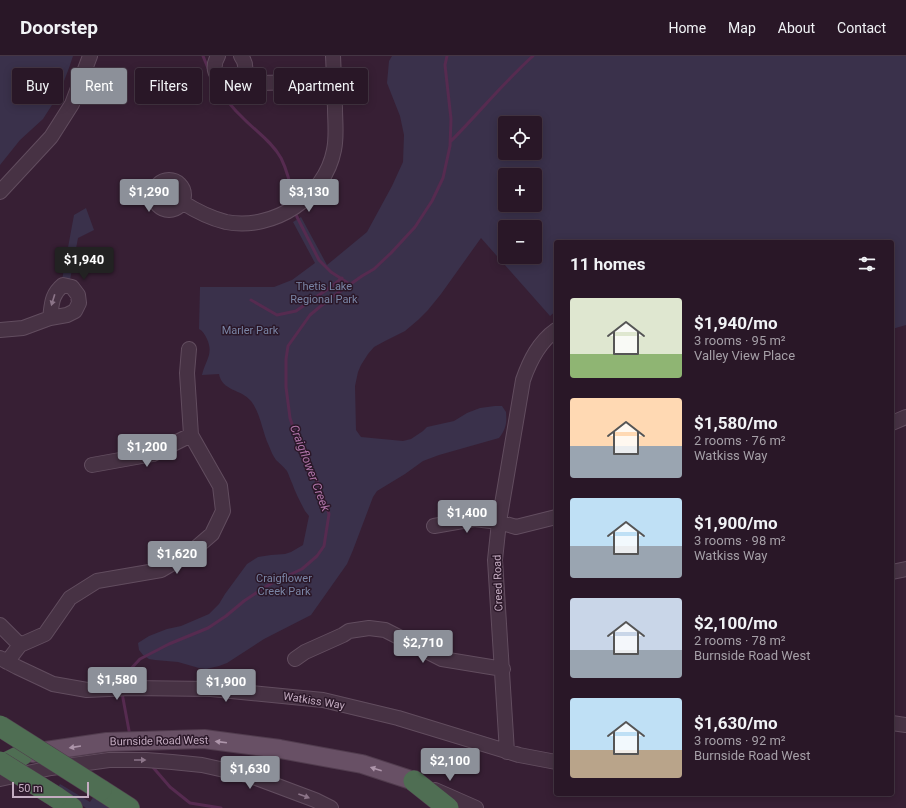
<!DOCTYPE html>
<html lang="en">
<head>
<meta charset="utf-8">
<style>
	body { margin:0; font-family:Roboto,sans-serif; background:#31202f; color:#f1f3f6; height:100vh; display:flex; flex-direction:column; font-size:15px; white-space:nowrap }
	* { box-sizing:border-box; margin:0 }
	p { font-size:13px; color:#a59fa7 }
	.icon { flex:none; width:22px; height:22px; fill:none; stroke:currentColor; stroke-width:2; stroke-linecap:round; stroke-linejoin:round }
	.map { position:relative; flex:1; overflow:hidden }
	.side { position:absolute; left:554px; top:184px; width:340px; height:556px; display:flex; flex-direction:column; background:#291727; border-radius:4px; box-shadow:0 2px 10px #0003,0 0 0 1px #453644 }
	.side>* { flex:none }
	.hud { position:absolute; left:12px; top:12px; width:380px; height:36px; display:flex; gap:8px }
	.tools { position:absolute; left:498px; top:60px; display:grid; gap:8px }
	.tools a { display:grid; place-items:center; width:44px; height:44px; border-radius:4px; background:#291727; box-shadow:0 2px 10px #0003,0 0 0 1px #453644; font-size:20px }
	.scale { position:absolute; left:12px; bottom:10px; width:77px; box-sizing:border-box; padding-left:4px; border:2px solid #c4acc1; border-top:0; font-size:11px; line-height:14px; white-space:nowrap; color:#c4acc1; -webkit-text-stroke:3px #2b1829; paint-order:stroke }
	.price { position:absolute; translate:-50% -34px; padding:0 9px; border-radius:4px; background:#8c9099; color:#fff; font-size:13px; line-height:26px; filter:drop-shadow(0 1px 2px #0008) }
	.price::after { content:''; position:absolute; left:50%; top:24px; width:12px; height:9px; margin-left:-6px; background:inherit; clip-path:polygon(0 0,100% 0,50% 100%) }
	.price.selected { background:#222; color:#fff }
	ul { padding:0; list-style:none }
	li { display:flex; align-items:center; gap:12px; height:100px; padding:0 16px }
	li span { display:grid; place-items:center; flex:none; width:112px; height:80px; border-radius:4px; color:#555 }
	li>.icon { margin-inline-start:auto }
	span .icon { width:48px; height:48px; fill:#fffc; stroke-width:1 }
	li b { font-size:17px }
	h2 { display:flex; justify-content:space-between; align-items:center; height:48px; padding:0 16px; font-size:17px }
	.chip { padding:0 14px; border-radius:4px; background:#291727; box-shadow:0 2px 10px #0003,0 0 0 1px #453644; font-size:14px; line-height:36px }
	.chip.selected { background:#8c9099; color:#fff }
	header { display:flex; align-items:center; gap:24px; box-sizing:border-box; height:56px; padding:0 20px; background:#291727; border-bottom:1px solid #453644 }
	header strong { font-size:19px }
	nav { display:flex; gap:22px; margin-inline-start:auto; font-size:14px }
	.map>svg:first-child { display:block }
</style>
</head>
<body>
<header>
<strong>Doorstep</strong>
<nav><a>Home</a><a>Map</a><a>About</a><a>Contact</a></nav>
</header>
<div class="map">
<svg width="906" height="752" viewBox="0 0 906 752">
	<rect width="100%" height="100%" fill="#371f34"/>
	<path fill="#3a314b" fill-rule="evenodd" d="M0,0H73L69,12L59,38L43,63L20,84L0,109Z
		M392,0H906V269L892,273V186H556V255L550,260L481,182L441,238L428,254L418,264L405,275L385,285L374,291L368,298L361,309L358,316L355,330L356,374L361,381L403,385L411,383L423,375L427,371L454,365L467,357L480,352L495,350H502L506,356C507,367 506,373 499,382L439,399L423,405L405,418L377,435L373,441L353,494L347,508L311,559L264,583L227,607L219,610L206,613L199,612L178,606L155,604L149,603L143,599L139,594L138,587L149,580L167,573L181,570L209,558L219,548L225,538L247,508L258,501L271,499L285,498L291,496L303,489L309,460L305,455C300,445 295,436 292,427C290,423 289,419 287,415C284,411 280,408 276,404C273,400 271,395 269,390C262,375 261,358 251,345C241,333 222,335 219,318L202,319C205,305 214,298 207,283C205,279 203,275 199,273L200,231H274L292,224L315,207L293,166L301,161L327,209L367,176L392,130L403,106L404,79L400,60L387,27L389,5ZM505,67H535V97H505ZM505,119H535V149H505ZM505,171H535V201H505Z
		M86,152L94,174L78,182L70,224H62L74,159Z
		M60,728L90,746L94,740L113,752H86L57,733Z"/>
	<g fill="none" stroke-linecap="round" stroke-linejoin="round">
		<path stroke="#562b50" stroke-width="3" d="M203,0L210,17
			M214,25C222,39 233,53 245,64C257,76 272,86 281,102C288,116 291,130 294,146
			M451,85C479,57 504,26 533,0
			M295,156L297,161L319,204L331,216L351,229
			M251,244L277,259L296,255L332,230L342,222
			M124,627L126,618L140,603L169,588L208,572L226,560L244,545L262,533L274,526L302,513L317,500L324,490L329,458L318,427L302,398L290,362L286,331V303L288,290L310,259L328,244L362,220L374,213L391,197L415,171L432,145L443,122L450,90L451,63L445,9L447,0
			M122,637L130,680
			M151,709L170,731L190,747L221,752"/>
		<g stroke="#624d5f" stroke-width="16">
			<path id="minor" d="M218,0C204,24 238,37 245,14C246,9 244,4 241,0
				M243,18L261,27L334,25
				M154 139a15 15 0 1 1 30 0a15 15 0 1 1-30 0Z
				M0,136L51,81L72,48L90,0
				M182,146C196,155 210,162 226,166C274,175 325,141 334,94C337,80 335,66 335,52C334,34 334,17 333,0
				M0,274L23,272L50,262L67,259L75,255L79,247L78,239L72,231L63,229C51,239 52,248 50,262
				M892,367L906,361
				M92,409L153,398L191,379
				M434,470L474,463L499,466L516,471L556,461
				M892,516L906,513
				M0,569L20,589
				M0,602L17,611L53,628L87,634L131,632L211,633L323,644L398,662L519,699L556,706
				M295,603L305,596L343,579L349,575L369,572L385,574L442,603L503,613
				M7,606L20,589L45,578L70,542L97,525L161,514L190,497L212,478L223,455L220,430L191,379L187,317L189,293
				M892,667L906,669
				M507,696L495,504L499,466L523,324C530,304 539,286 556,274
				M0,723L51,712L109,704H146L172,706L202,709L251,720L315,744L331,752
				M435,734L476,752"/>
		</g>
		<g stroke="#513c4e" stroke-width="20">
			<path id="major" d="M32,697L107,686L204,683L280,693L362,708L414,725"/>
		</g>
		<g stroke="#4f3a4c" stroke-width="22">
			<path id="highway" d="M0,708L6,707L22,699
				M414,725L448,752
				M101,734L129,752
				M56,741L72,752"/>
		</g>
		<use href="#minor" stroke="#473244" stroke-width="14"/>
		<use href="#major" stroke="#685065" stroke-width="18"/>
		<use href="#highway" stroke="#4f6e53" stroke-width="21"/>
		<g stroke="#4f3a4c" stroke-width="22" stroke-linecap="butt">
			<path id="highway-bridge" d="M0,670L101,734
				M0,706L56,741"/>
		</g>
		<use href="#highway-bridge" stroke="#4f6e53" stroke-width="21"/>
	</g>
	<defs><path id="oneway-solid" d="M-6-.8H1V-3.2L6.5 0L1 3.2V.8H-6Z"/></defs>
	<g fill="#8c7589">
		<use href="#oneway-solid" transform="translate(53 244) rotate(107)"/>
		<use href="#oneway-solid" transform="translate(140 704)"/>
		<use href="#oneway-solid" transform="translate(304 740) rotate(20)"/>
	</g>
	<g fill="#ad95aa">
		<use href="#oneway-solid" transform="translate(221 686) rotate(-173)"/>
		<use href="#oneway-solid" transform="translate(75 691) rotate(171)"/>
		<use href="#oneway-solid" transform="translate(376 713) rotate(-162)"/>
	</g>
	<g text-anchor="middle" dominant-baseline="central" stroke-width="3" stroke-linejoin="round" paint-order="stroke">
		<g font-size="11" fill="#7a85a5" stroke="#2b1829">
			<text x="324" y="230">Thetis Lake<tspan x="324" dy="13">Regional Park</tspan></text>
			<text x="250" y="274">Marler Park</text>
			<text x="284" y="522">Craigflower<tspan x="284" dy="13">Creek Park</tspan></text>
		</g>
		<g font-size="11" fill="#c4acc1" stroke="#2b1829">
			<text transform="translate(498 527) rotate(-92)">Creed Road</text>
			<text transform="translate(314 645) rotate(9)">Watkiss Way</text>
			<text transform="translate(159 685) rotate(-1)">Burnside Road West</text>
		</g>
		<g font-size="12" font-style="italic" fill="#ae73a7" stroke="#2b1829">
			<text transform="translate(310 412) rotate(69)">Craigflower Creek</text>
		</g>
	</g>
</svg>
<div class="tools">
<a><svg class="icon" aria-label="locate" viewBox="0 0 24 24"><circle cx="12" cy="12" r="6"/><path d="M12 2v4M12 18v4M2 12h4M18 12h4"/></svg></a>
<a>+</a>
<a>−</a>
</div>
<div class="scale">50 m</div>
<b class="price" style="left:149px;top:157px">$1,290</b>
<b class="price" style="left:309px;top:157px">$3,130</b>
<b class="price selected" style="left:84px;top:225px">$1,940</b>
<b class="price" style="left:147px;top:412px">$1,200</b>
<b class="price" style="left:467px;top:478px">$1,400</b>
<b class="price" style="left:177px;top:519px">$1,620</b>
<b class="price" style="left:423px;top:608px">$2,710</b>
<b class="price" style="left:117px;top:645px">$1,580</b>
<b class="price" style="left:226px;top:647px">$1,900</b>
<b class="price" style="left:450px;top:726px">$2,100</b>
<b class="price" style="left:250px;top:734px">$1,630</b>
<div class="hud">
<a class="chip">Buy</a>
<a class="chip selected">Rent</a>
<a class="chip">Filters</a>
<a class="chip">New</a>
<a class="chip">Apartment</a>
</div>
<section class="side">
<h2>11 homes<svg class="icon" aria-label="filters" viewBox="0 0 24 24"><path d="M4 7h16M4 17h16"/><circle cx="9" cy="7" r="2"/><circle cx="15" cy="17" r="2"/></svg></h2>
<ul>
<li><span style="background:linear-gradient(#dfe7d0 70%,#8fb573 0)"><svg class="icon" aria-label="home" viewBox="0 0 24 24"><path d="M3 11l9-7 9 7M6 9v11h12V9"/></svg></span><div><b>$1,940/mo</b><p>3 rooms · 95 m²</p><p>Valley View Place</p></div></li>
<li><span style="background:linear-gradient(#ffd9b3 60%,#9aa5b1 0)"><svg class="icon" aria-label="home" viewBox="0 0 24 24"><path d="M3 11l9-7 9 7M6 9v11h12V9"/></svg></span><div><b>$1,580/mo</b><p>2 rooms · 76 m²</p><p>Watkiss Way</p></div></li>
<li><span style="background:linear-gradient(#bfe0f5 60%,#9aa5b1 0)"><svg class="icon" aria-label="home" viewBox="0 0 24 24"><path d="M3 11l9-7 9 7M6 9v11h12V9"/></svg></span><div><b>$1,900/mo</b><p>3 rooms · 98 m²</p><p>Watkiss Way</p></div></li>
<li><span style="background:linear-gradient(#c9d6e8 65%,#9aa5b1 0)"><svg class="icon" aria-label="home" viewBox="0 0 24 24"><path d="M3 11l9-7 9 7M6 9v11h12V9"/></svg></span><div><b>$2,100/mo</b><p>2 rooms · 78 m²</p><p>Burnside Road West</p></div></li>
<li><span style="background:linear-gradient(#bfe0f5 65%,#b9a48a 0)"><svg class="icon" aria-label="home" viewBox="0 0 24 24"><path d="M3 11l9-7 9 7M6 9v11h12V9"/></svg></span><div><b>$1,630/mo</b><p>3 rooms · 92 m²</p><p>Burnside Road West</p></div></li>
</ul>
</section>
</div>
</body>
</html>
